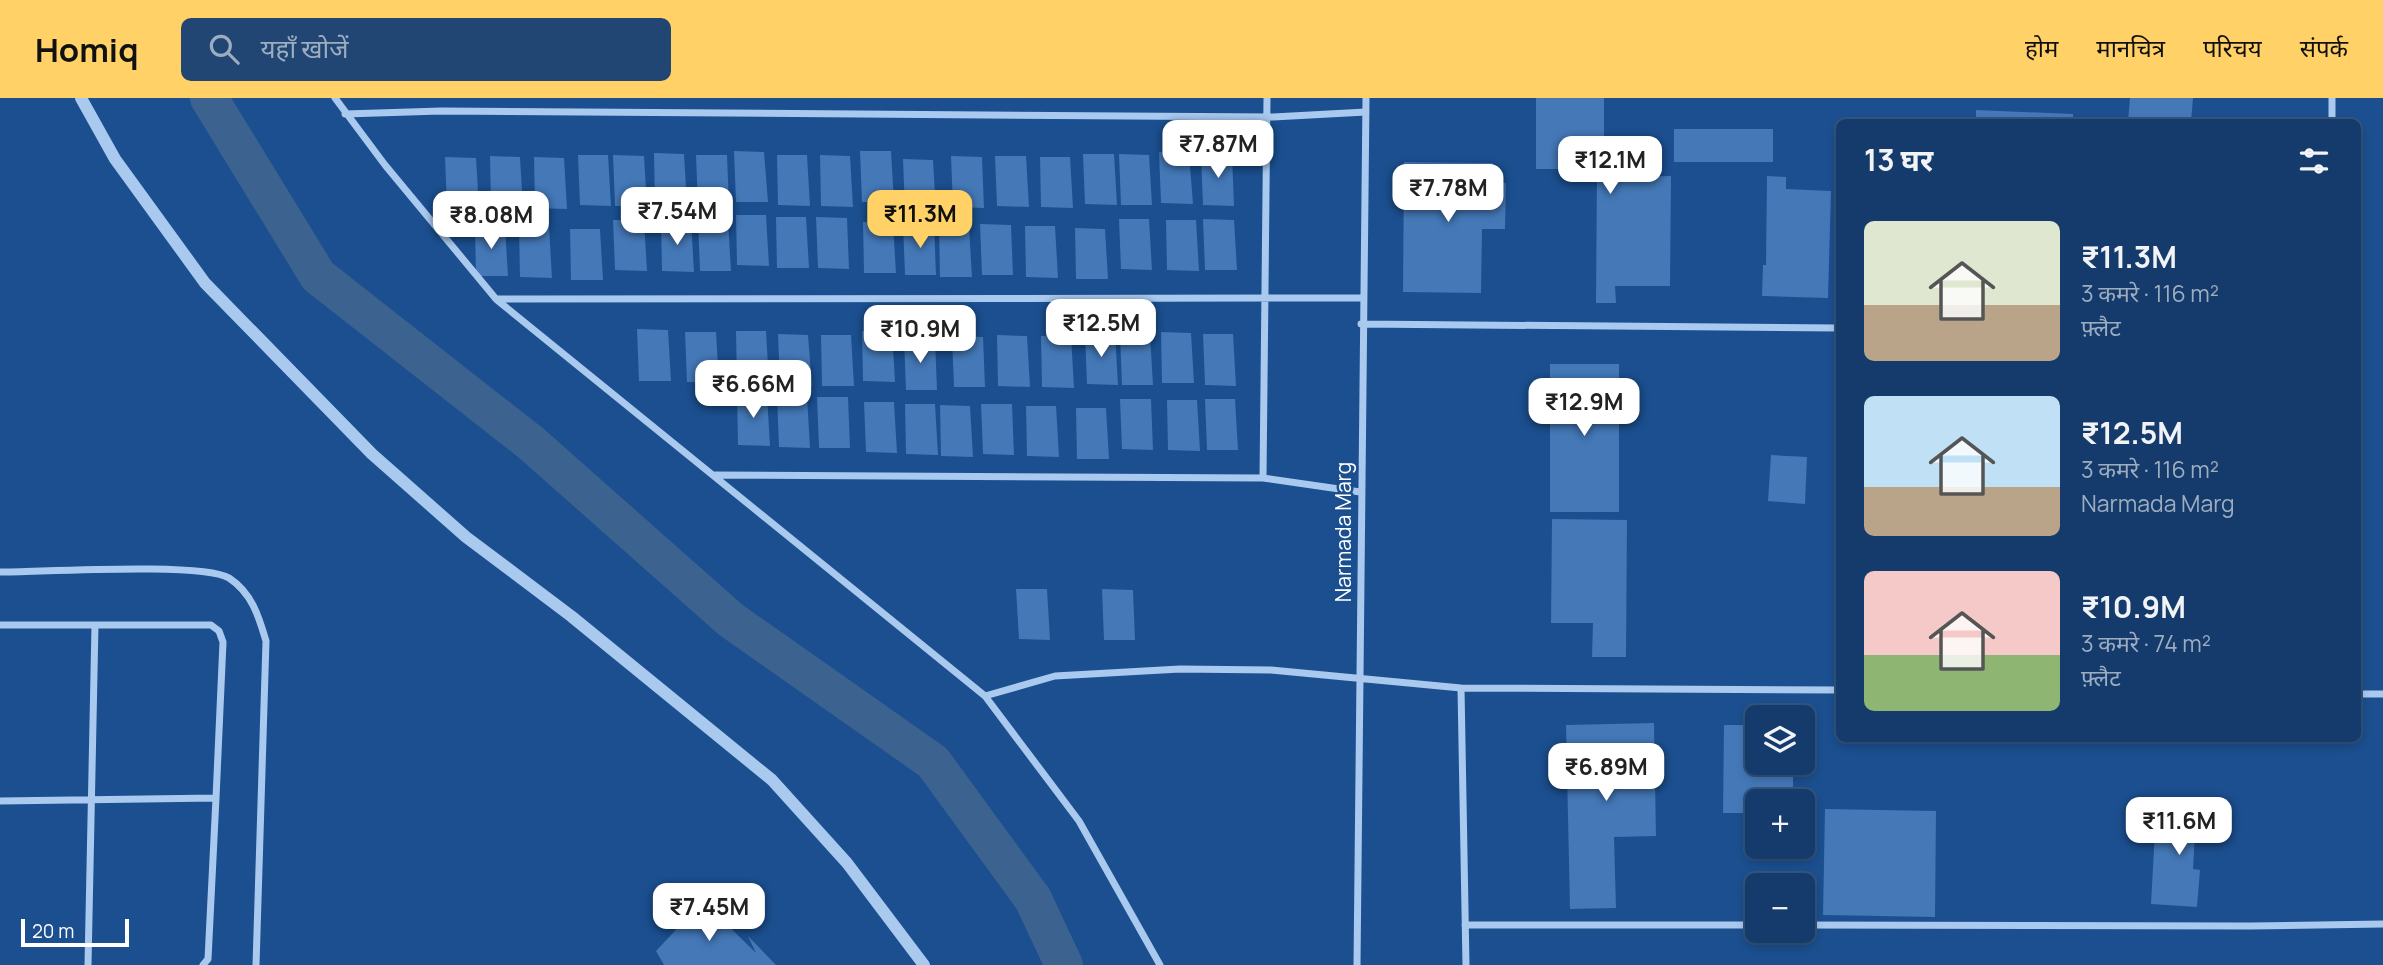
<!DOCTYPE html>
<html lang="hi">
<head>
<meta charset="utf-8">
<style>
	body { margin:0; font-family:Manrope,"Noto Sans Devanagari",sans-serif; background:#214673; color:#f1f3f6; height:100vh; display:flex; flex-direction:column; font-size:26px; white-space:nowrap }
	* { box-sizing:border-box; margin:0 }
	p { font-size:23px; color:#9dadc1 }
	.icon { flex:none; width:38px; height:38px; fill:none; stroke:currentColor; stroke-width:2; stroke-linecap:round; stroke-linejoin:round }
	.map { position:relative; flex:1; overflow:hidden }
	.sheet { position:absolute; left:1836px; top:21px; width:525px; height:623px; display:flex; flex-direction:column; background:#143b6b; border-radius:10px; box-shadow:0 4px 10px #0003,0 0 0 2px #33557e }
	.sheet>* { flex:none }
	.buttons { position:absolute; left:1745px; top:607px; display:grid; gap:14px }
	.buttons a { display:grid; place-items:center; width:70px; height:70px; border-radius:10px; background:#143b6b; box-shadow:0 4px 10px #0003,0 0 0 2px #33557e; font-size:35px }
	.scale { position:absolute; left:21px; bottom:18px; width:108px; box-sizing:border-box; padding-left:7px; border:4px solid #fff; border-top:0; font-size:19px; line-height:24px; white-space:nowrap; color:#fff; -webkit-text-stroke:5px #1b4f8f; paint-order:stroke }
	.price { position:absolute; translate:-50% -60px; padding:0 16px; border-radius:14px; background:#fff; color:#222; font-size:23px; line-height:46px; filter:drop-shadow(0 2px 4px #0008) }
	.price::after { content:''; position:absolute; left:50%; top:42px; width:21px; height:16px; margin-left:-10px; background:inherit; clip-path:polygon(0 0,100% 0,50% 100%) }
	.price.on { background:#ffd166; color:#111 }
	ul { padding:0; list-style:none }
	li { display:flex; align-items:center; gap:21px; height:175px; padding:0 28px }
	li span { display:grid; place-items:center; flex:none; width:196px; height:140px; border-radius:10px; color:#555 }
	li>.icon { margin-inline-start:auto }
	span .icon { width:84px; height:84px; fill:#fffc; stroke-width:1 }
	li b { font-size:30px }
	h2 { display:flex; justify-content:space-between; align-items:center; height:84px; padding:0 28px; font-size:30px }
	header { display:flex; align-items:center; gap:42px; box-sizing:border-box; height:98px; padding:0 35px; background:#ffd166; color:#111 }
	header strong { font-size:33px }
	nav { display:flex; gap:38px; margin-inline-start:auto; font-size:24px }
	.search { width:490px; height:63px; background:#214673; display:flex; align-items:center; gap:18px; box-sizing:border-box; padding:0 24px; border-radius:10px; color:#9dadc1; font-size:26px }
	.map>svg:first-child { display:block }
</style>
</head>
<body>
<header>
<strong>Homiq</strong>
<div class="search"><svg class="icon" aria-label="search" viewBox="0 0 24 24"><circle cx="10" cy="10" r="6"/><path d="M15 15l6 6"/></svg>यहाँ खोजें</div>
<nav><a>होम</a><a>मानचित्र</a><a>परिचय</a><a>संपर्क</a></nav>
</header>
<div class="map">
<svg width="2383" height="867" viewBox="0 0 2383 867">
	<rect width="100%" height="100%" fill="#1b4f8f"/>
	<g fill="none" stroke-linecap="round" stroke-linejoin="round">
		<path stroke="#3c6290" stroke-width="38" d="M209,0L318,178L531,345L731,522L933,664L1033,801L1064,867"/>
	</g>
	<path fill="#4478b7" d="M1536,0H1604V64H1625L1626,79L1671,78L1670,188H1615L1616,205H1596L1597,71H1536Z
		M2130,0H2193L2191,24H2128Z
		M1976,12L2073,16V24H1976Z
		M1674,31H1773V64H1674Z
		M734,53L764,54L768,104H736Z
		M860,53H891L894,104H862Z
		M1159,54L1189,55L1193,106L1161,105Z
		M654,55L684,56L687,106H655Z
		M1083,56H1114L1117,107L1085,106Z
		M1119,56L1149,57L1152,107H1121Z
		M578,57H608L611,108L580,107Z
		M613,57L644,58L647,108H615Z
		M696,57H727L729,109L698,108Z
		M777,57H807L810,108L778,107Z
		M820,57L850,58L853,109L821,108Z
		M1201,57H1232L1234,108L1203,107Z
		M490,58L520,59L523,110L491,109Z
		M951,58L982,59L984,110L953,109Z
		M995,58H1026L1029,109L997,108Z
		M445,59L476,60L479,110H447Z
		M534,59L564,60L567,111L535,110Z
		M1040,59H1070L1073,110L1041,109Z
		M903,61L933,62L936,113L905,112Z
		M1404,64L1493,65L1492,84L1506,85L1505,131H1482L1481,195L1403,194Z
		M1767,78L1786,79V91L1831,93L1828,200L1762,198L1763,167H1766Z
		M736,117H766L769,168L737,167Z
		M776,119H806L809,170H777Z
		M816,119L847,120L849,171L818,170Z
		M1119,121H1149L1152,172L1121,171Z
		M1203,121L1234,122L1237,172H1205Z
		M613,122H644L647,173L615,172Z
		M698,122H728L731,173H700Z
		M1166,122H1196L1199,173L1167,172Z
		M661,123H691L694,174L662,173Z
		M863,124L893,125L896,175H864Z
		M903,126H934L936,177H905Z
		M980,126L1011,127L1013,177H982Z
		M475,127L505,128L508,178H476Z
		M939,128L969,129L972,179H940Z
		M1025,128H1055L1058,180L1026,179Z
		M519,129H549L552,180L520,179Z
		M1075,130L1105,131L1108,181H1076Z
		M570,131H600L603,182H571Z
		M637,231L668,232L671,283H639Z
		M736,233H766L769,284H737Z
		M862,233H892L895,284L863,283Z
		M685,234H716L719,285L687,284Z
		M1161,234L1191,235L1194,285H1162Z
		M1085,235H1115L1118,287L1087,286Z
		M778,236L808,237L812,288L780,287Z
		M1120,236H1150L1153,287H1122Z
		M1203,236H1233L1236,288L1205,287Z
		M821,237H851L854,288H822Z
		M997,237L1027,238L1030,289L998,288Z
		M952,238L983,239L985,289H954Z
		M1041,238H1071L1074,290L1042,289Z
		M904,241L935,242L937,292H906Z
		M1550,266H1619V414H1550Z
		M737,296L767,297L770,348L738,347Z
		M777,298L807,299L810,350L779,349Z
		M817,299H848L850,350H819Z
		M1120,301H1151L1153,352L1122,351Z
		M1205,301H1235L1238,352H1207Z
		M1167,302H1197L1200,353L1168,352Z
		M864,304H894L897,355L866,354Z
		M905,306H935L938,357L906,356Z
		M981,306H1012L1014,357L983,356Z
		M940,307L970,308L973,359L941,358Z
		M1026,308H1056L1059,359L1027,358Z
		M1076,310H1106L1109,361H1077Z
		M1771,357L1807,359L1805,406L1768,403Z
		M1552,421L1627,422L1626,559H1592L1593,525H1551Z
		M1016,491H1047L1050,542L1019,541Z
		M1102,491L1133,492L1135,542H1104Z
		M1654,625L1656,738L1614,739L1616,810L1570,811L1566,627Z
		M1724,627H1757V665H1802V628H1806V668H1793V704H1757V715H1723Z
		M1825,711L1936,713L1935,819L1823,817Z
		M2156,714L2223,717L2222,735L2195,734L2193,771L2200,772L2197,809L2151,806Z
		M703,803L756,855L748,838L776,867H664L656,853Z"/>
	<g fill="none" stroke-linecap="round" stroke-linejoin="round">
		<path stroke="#a9c9ee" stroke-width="7" d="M335,0L385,67L496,201L1362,200
			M2332,0V24
			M345,16L441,13L1273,19L1366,14
			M497,202L985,598L1079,723L1160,867
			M1361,226L1839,230
			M715,377L1263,380L1360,394
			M1263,380L1267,0
			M0,474C40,474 203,464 229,480C252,495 259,519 266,543L256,867
			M0,527H211L219,533L223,544L216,700
			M1461,590L1466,867
			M2357,596H2383
			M985,598L1055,578L1180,571L1271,572L1461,590L1839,592
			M0,703L216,700L208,861L203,867
			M1465,827H1757
			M1802,827L2250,828L2383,826
			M88,867L95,527
			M1357,867L1366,0"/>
		<path stroke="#a9c9ee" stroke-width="12" d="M81,0L115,61L205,185L372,356L466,439L571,518L772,682L847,765L924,867"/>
	</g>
	<g text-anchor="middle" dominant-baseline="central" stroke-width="5" stroke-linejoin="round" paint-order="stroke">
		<g font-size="21" fill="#fff" stroke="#1b4f8f">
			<text transform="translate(1343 434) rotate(-90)">Narmada Marg</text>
		</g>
	</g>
</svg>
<div class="buttons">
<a><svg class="icon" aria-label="layers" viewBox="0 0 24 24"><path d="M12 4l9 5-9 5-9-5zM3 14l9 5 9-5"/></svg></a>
<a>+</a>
<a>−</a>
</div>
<div class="scale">20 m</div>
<b class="price" style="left:1218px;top:82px">₹7.87M</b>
<b class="price" style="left:1610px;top:98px">₹12.1M</b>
<b class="price" style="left:1448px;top:126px">₹7.78M</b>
<b class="price" style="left:677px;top:149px">₹7.54M</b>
<b class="price on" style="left:920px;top:152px">₹11.3M</b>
<b class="price" style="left:491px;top:153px">₹8.08M</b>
<b class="price" style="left:1101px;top:261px">₹12.5M</b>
<b class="price" style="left:920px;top:267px">₹10.9M</b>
<b class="price" style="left:753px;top:322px">₹6.66M</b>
<b class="price" style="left:1584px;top:340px">₹12.9M</b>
<b class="price" style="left:1606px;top:705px">₹6.89M</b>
<b class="price" style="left:2179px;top:759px">₹11.6M</b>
<b class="price" style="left:709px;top:845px">₹7.45M</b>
<section class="sheet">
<h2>13 घर<svg class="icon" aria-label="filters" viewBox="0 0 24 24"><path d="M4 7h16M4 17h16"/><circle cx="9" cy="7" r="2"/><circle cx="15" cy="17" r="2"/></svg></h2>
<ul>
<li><span style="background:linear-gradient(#dfe7d0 60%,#b9a48a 0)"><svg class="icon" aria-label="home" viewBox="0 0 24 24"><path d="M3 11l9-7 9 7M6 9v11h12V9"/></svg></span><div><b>₹11.3M</b><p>3 कमरे · 116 m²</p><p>फ़्लैट</p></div></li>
<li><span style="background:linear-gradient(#bfe0f5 65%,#b9a48a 0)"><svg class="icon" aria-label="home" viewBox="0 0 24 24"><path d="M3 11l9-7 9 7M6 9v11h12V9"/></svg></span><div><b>₹12.5M</b><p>3 कमरे · 116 m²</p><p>Narmada Marg</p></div></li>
<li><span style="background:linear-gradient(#f6c9c9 60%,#8fb573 0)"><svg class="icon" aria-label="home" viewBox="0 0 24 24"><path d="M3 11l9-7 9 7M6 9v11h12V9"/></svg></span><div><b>₹10.9M</b><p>3 कमरे · 74 m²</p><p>फ़्लैट</p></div></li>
</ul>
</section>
</div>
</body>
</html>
